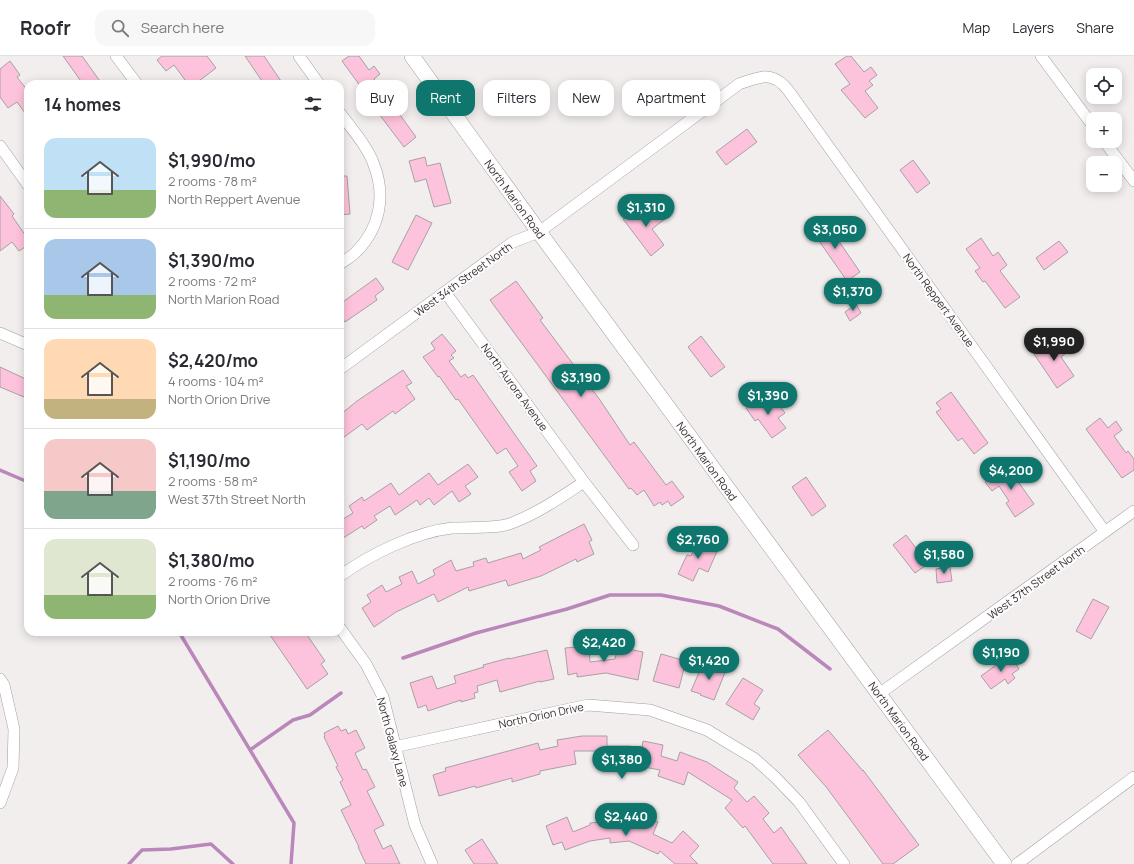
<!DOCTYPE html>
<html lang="en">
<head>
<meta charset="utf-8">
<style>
	body { margin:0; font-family:Manrope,sans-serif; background:#f7f7f7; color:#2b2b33; height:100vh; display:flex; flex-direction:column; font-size:15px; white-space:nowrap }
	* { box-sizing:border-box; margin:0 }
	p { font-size:13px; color:#7c7c81 }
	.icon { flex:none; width:22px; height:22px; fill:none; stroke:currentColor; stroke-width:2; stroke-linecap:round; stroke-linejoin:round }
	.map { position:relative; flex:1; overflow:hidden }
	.panel { position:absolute; left:24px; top:24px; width:320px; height:556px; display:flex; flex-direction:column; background:#fff; border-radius:12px; box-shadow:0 2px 10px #0003 }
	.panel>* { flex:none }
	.guide { position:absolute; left:356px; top:24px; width:380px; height:36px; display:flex; gap:8px }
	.fabs { position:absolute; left:1086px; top:12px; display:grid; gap:8px }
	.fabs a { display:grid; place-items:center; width:36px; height:36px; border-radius:8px; background:#fff; box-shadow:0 2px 10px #0003; font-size:20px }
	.price { position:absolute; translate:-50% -34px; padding:0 9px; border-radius:14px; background:#0f766e; color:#fff; font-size:13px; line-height:26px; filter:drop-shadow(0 1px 2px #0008) }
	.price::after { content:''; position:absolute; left:50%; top:24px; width:12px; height:9px; margin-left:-6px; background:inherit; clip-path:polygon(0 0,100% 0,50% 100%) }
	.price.on { background:#222; color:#fff }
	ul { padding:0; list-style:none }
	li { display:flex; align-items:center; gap:12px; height:100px; padding:0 20px }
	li+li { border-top:1px solid #e1e1e2 }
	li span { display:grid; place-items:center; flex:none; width:112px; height:80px; border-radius:12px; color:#555 }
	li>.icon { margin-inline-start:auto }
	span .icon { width:48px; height:48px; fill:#fffc; stroke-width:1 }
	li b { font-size:17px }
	h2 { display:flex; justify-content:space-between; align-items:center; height:48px; padding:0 20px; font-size:17px }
	.tag { padding:0 14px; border-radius:12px; background:#fff; box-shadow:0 2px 10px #0003; font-size:14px; line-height:36px }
	.tag.on { background:#0f766e; color:#fff }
	header { display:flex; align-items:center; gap:24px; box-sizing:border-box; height:56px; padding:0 20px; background:#fff; border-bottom:1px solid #e1e1e2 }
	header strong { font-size:19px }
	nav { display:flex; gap:22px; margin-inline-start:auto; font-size:14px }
	.search { width:280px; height:36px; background:#f7f7f7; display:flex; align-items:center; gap:10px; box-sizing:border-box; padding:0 14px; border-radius:12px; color:#7c7c81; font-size:15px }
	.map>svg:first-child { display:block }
</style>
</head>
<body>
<header>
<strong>Roofr</strong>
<div class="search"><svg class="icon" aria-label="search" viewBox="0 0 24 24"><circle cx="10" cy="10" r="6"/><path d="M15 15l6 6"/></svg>Search here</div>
<nav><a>Map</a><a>Layers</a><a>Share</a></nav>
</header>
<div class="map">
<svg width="1134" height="808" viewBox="0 0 1134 808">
	<rect width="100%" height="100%" fill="#f3eeee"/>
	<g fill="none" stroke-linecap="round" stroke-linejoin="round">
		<path stroke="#ba87ba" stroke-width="3.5" d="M0,414L28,426
			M179,576L294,767L291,808
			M403,602L476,577L567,553L610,539H661L719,550L778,573L830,613
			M250,694L293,664L310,659L341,637
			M129,808L142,794L171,793L211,788L233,808"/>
	</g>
	<path fill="#fec3dc" stroke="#a6a1a3" d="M63,0H82L102,28H83Z
		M162,0H207L216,12L195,28H188L174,9L166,15L157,4Z
		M245,0H264L283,28H264Z
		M349,0H359L369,14L374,10L380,18L374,23L416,81L404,91L379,58L380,57L342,5Z
		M847,0H851L864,16L871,11L877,19L869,25L873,29L865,35L878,52L865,62L841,34L850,28L835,8Z
		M10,5L20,19L17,21L28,35V61L17,46L8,52L0,41V13Z
		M747,73L757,86L726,109L716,96Z
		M425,101L427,110L440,107L451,147L434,151L426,123L415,126L409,105Z
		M913,104L930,127L917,137L900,114Z
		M340,120H347L350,158L340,159Z
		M0,140L14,158L12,160L28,183V189L19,195L12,186L0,195Z
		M656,150L666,162L652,173L664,189L651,200L623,163L637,153L643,160Z
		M416,159L432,167L408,214L392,206Z
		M823,162L860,216L847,225L810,172Z
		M981,182L993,200L998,196L1007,209L1000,215L1020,241L1005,252L985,225L983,226L975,215L980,212L966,193Z
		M1059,185L1068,196L1044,214L1036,202Z
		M376,222L384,233L375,240L377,244L345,266L340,259V248Z
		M516,225L543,262L540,264L600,344L630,389L634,386L666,429L672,425L684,441L671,450L668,445L662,449L660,446L654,450L644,434L637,439L631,432L629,433L490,244Z
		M856,248L861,257L850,265L845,256Z
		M442,278L456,295L451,299L454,302L449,305L461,321L465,318L468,322L473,319L537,410L530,415L536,425L522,435L509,416L518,410L506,392L497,398L458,343L456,344L439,320L438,321L423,301L435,293L431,287Z
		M701,280L725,311L711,321L688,291Z
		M1048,283L1053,290L1059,286L1066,297L1061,301L1074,320L1057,332L1032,295Z
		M0,311L28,324V332L24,341L0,331Z
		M403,314L412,327L406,330L415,343L395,358L393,355L367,374L362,368L340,384V359L357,345Z
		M951,336L988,387L974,398L962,382L958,385L936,356L941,353L936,347Z
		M762,341L770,351L777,346L785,357L778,362L786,372L772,382L758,363L755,365L746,352Z
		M1100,362L1108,372L1116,365L1122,374L1114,380L1126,397L1128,395L1134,403V414L1122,422L1086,373Z
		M468,408L478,421L465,430L471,438L459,446L452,435L434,449L429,442L420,449L417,444L395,459L390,450L374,460L377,464L364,473L362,470L340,484V465L353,457L349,450L362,441L364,445L391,427L399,439L429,417L438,429Z
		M1007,410L1034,448L1015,461L1006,447L1009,445L999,430L992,435L985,426Z
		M806,421L826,450L812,460L792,431Z
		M584,468L592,484L589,486L594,498L577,506L576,503L541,520L508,530L506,524L469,535L468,531L438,546L434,538L396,556L374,571L362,552L371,546L367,539L382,529L386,536L402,528L399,521L412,515L418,528L435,519L433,514L451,504L456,515L474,510L473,506L486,502L488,507L521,497L523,503L541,494L539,491Z
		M906,479L928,508L915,517L893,489Z
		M698,484L718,493L708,516L699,512L693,525L678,518L687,499L691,500Z
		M950,511L952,525L937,527L936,513Z
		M1093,543L1109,551L1091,583L1076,575Z
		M268,576H305L325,605L321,608L328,618L307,633Z
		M589,588L590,606L615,603L618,591L643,596L638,624L606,617L577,621V617L568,619L565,592L577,591V589Z
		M547,594L554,623L540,626V625L500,636L497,624L477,630L478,636L474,637L475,642L461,646V644L428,655L426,649L418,652L410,627L432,620L437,633L456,627L454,620L484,611L483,609L509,602V603Z
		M661,598L686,605L679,632L653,625Z
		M1010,599L1019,613L1012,618L1015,622L1008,628L1005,623L991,633L981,620Z
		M704,605L726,614L714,644L700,639L701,638L691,635Z
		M743,622L763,634L754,648L760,652L753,664L726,648Z
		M338,670L341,675L346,673L348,678L356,674L365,692L355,697L363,714L366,713L375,731L367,735L384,769L374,774L383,793L391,789L400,808H366L358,791H359L341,754L351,749L340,726L343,724L336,711L338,710L324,681L325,680L324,677Z
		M828,674L863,715V714L919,789L893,808H883L827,732L798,699Z
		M582,680H607V690H629L642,692L643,685L663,689L661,700L677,705L680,696L707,706L738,726L734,732L747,746L754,740L769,757L763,763L774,777L781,771L807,808H773L745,770L743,772L725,752L732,744L688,716L684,729L658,720L660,714L618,706V711H596V695H574L576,708L540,715V718L512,726V722L476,732L475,730L439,740L433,719L446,715L445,712L538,687L540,694L558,690L557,684Z
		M638,757L658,766L653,778L672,787L683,775L699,790L690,800L698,808H675L660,795L658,798L629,785L610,787V782L590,785L565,794L562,786L553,789L546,770L567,761L573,776L590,769V767L636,762Z
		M482,783L498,808H474L465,794Z"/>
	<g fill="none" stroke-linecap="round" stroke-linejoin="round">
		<g stroke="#a39e9e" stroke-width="12">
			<path id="minor" d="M116,0L137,28
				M299,0L319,28
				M1041,0L1093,70
				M340,57C351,72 368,91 374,109C386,140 380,173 355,197C351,201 345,204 340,208
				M1104,85L1134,125
				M0,90L28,129
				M445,236L584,426L633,489
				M0,277L28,289
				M340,313L513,186L539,176L739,28C760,20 773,15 788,34L1105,476
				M340,520C369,499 415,476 452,472C468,471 497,473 512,467C538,457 561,441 584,426
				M340,572L366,608L383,641L415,769L432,808
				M0,623L4,629L14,673L13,712L0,747
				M879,638L1134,455
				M394,691L588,649L650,654L707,674L755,703L775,721L799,746L844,808
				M1017,808L1134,721"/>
		</g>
		<g stroke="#a39e9e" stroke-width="16">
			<path id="secondary" d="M412,0L539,176L1004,808"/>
		</g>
		<use href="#minor" stroke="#fff" stroke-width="11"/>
		<use href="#secondary" stroke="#fff" stroke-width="15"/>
	</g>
	<g text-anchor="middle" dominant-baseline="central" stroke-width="4" stroke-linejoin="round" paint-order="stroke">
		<g font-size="11" fill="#333131" stroke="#fefcfc">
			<text transform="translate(515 143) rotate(54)">North Marion Road</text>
			<text transform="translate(463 223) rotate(-36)">West 34th Street North</text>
			<text transform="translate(939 244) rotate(54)">North Reppert Avenue</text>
			<text transform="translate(515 331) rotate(54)">North Aurora Avenue</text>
			<text transform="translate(707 405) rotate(54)">North Marion Road</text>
			<text transform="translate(1036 526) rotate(-36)">West 37th Street North</text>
			<text transform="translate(541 659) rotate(-12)">North Orion Drive</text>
			<text transform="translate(899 665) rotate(54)">North Marion Road</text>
			<text transform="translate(393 686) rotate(75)">North Galaxy Lane</text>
		</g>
	</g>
</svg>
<div class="fabs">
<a><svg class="icon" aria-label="locate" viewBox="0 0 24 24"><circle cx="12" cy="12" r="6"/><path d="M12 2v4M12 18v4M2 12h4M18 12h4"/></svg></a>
<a>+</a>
<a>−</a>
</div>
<b class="price" style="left:646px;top:172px">$1,310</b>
<b class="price" style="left:835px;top:194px">$3,050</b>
<b class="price" style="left:853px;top:256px">$1,370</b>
<b class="price on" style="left:1054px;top:306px">$1,990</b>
<b class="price" style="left:581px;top:342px">$3,190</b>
<b class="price" style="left:768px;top:360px">$1,390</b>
<b class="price" style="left:1011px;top:435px">$4,200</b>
<b class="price" style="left:698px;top:504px">$2,760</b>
<b class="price" style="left:944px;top:519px">$1,580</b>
<b class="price" style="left:604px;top:607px">$2,420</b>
<b class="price" style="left:1001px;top:617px">$1,190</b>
<b class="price" style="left:709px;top:625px">$1,420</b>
<b class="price" style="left:622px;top:724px">$1,380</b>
<b class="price" style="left:626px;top:781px">$2,440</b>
<div class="guide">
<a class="tag">Buy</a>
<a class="tag on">Rent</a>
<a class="tag">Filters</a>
<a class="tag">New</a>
<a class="tag">Apartment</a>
</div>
<section class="panel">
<h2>14 homes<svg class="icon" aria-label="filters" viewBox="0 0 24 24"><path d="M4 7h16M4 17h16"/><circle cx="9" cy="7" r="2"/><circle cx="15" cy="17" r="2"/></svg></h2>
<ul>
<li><span style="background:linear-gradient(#bfe0f5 65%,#8fb573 0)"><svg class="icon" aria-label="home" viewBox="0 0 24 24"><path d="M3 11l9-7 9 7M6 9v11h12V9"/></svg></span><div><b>$1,990/mo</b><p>2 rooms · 78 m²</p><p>North Reppert Avenue</p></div></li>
<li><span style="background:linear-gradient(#a9c7e8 70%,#8fb573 0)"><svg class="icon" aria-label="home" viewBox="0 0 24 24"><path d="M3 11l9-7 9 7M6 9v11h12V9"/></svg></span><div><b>$1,390/mo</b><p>2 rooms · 72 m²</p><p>North Marion Road</p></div></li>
<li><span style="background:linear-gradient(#ffd9b3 75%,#c2b280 0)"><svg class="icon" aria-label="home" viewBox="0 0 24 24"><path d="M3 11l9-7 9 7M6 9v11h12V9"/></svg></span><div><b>$2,420/mo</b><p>4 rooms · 104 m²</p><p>North Orion Drive</p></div></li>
<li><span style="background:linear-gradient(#f6c9c9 65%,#7fa58c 0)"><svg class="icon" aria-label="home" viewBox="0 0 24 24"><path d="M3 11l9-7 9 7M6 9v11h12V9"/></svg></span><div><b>$1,190/mo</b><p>2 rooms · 58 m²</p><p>West 37th Street North</p></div></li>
<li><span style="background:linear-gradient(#dfe7d0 70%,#8fb573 0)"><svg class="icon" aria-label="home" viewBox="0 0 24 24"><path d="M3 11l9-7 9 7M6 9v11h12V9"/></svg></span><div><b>$1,380/mo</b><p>2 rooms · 76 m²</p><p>North Orion Drive</p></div></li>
</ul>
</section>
</div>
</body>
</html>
